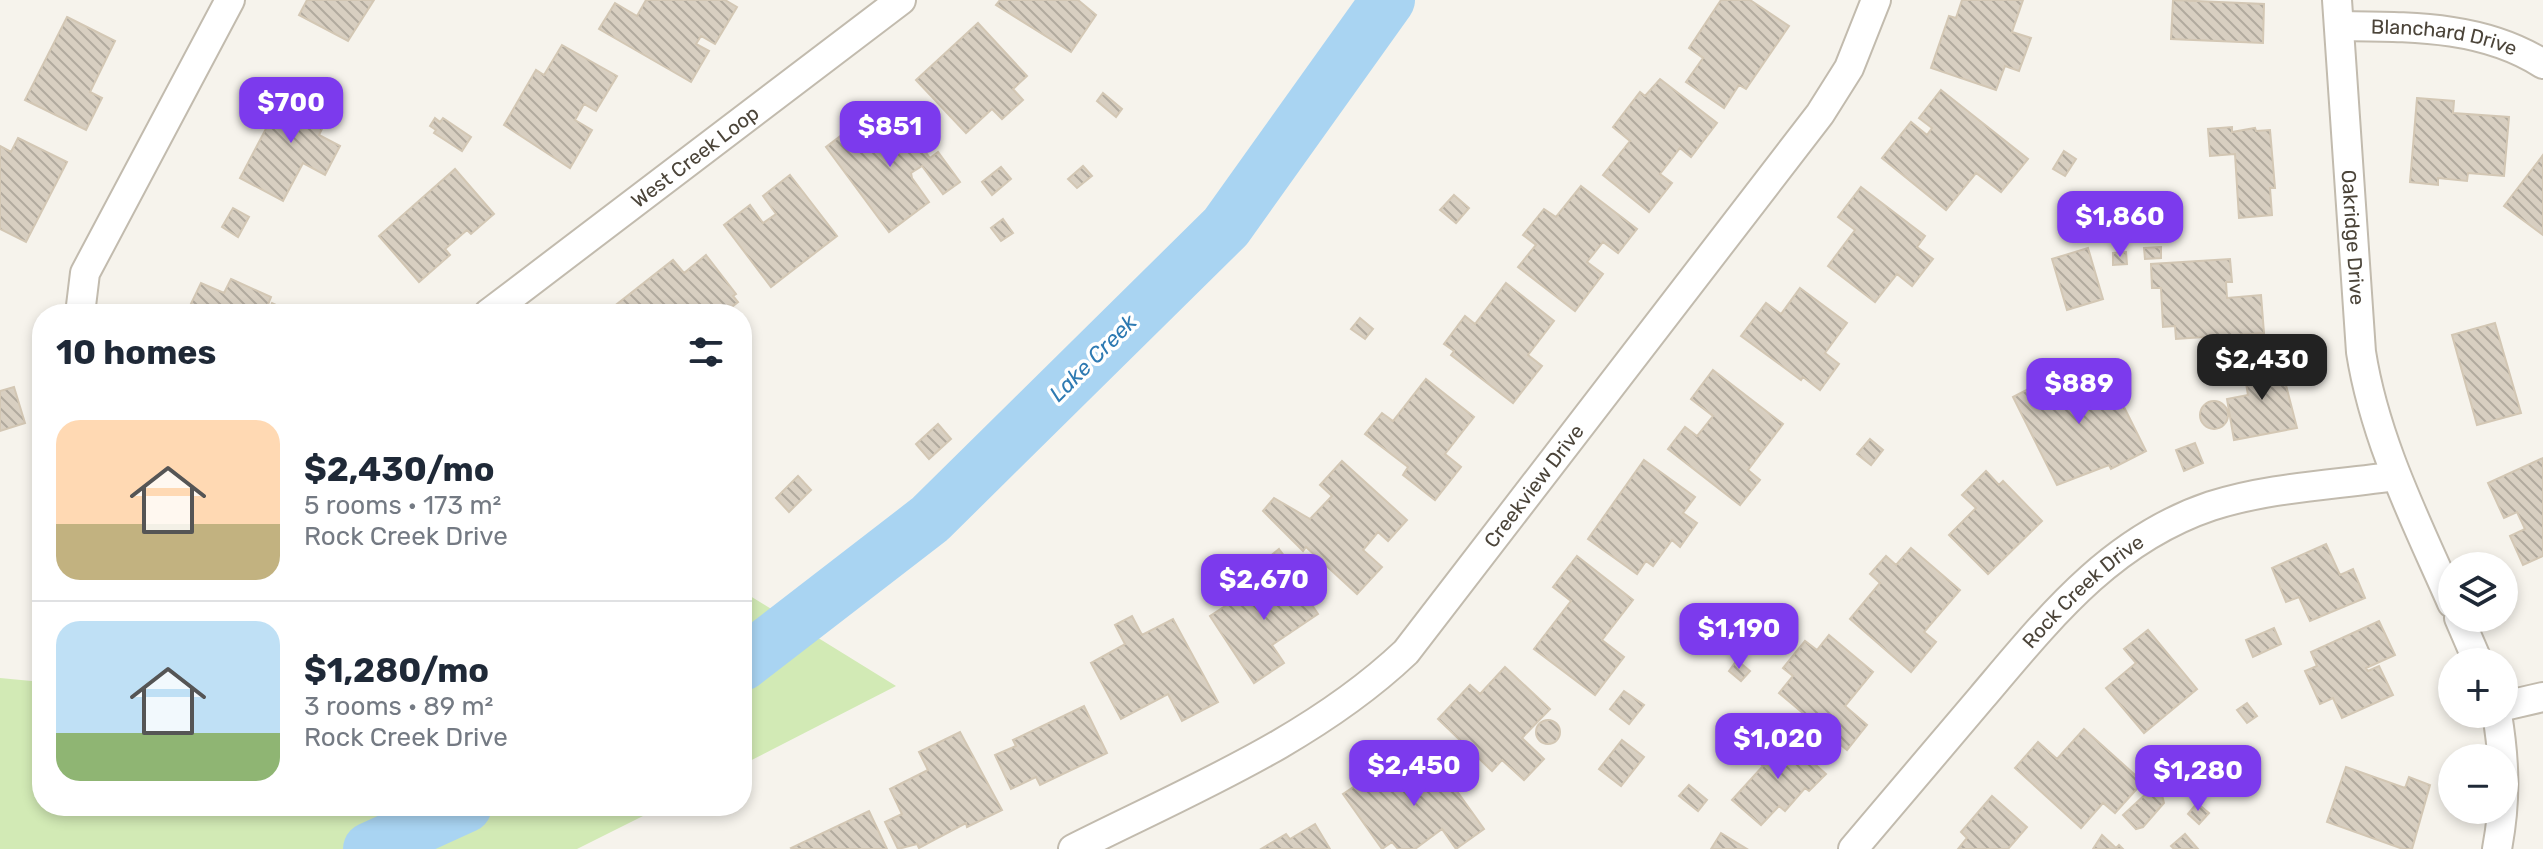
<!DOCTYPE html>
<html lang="en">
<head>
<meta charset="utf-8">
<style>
	body { margin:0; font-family:Rubik,sans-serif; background:#f6f6f7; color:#1f2937; height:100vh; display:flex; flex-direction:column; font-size:30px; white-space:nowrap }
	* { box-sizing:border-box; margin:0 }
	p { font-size:26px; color:#747a83 }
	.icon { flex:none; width:44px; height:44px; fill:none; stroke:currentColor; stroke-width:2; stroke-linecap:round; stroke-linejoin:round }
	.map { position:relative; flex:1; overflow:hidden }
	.panel { position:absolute; left:32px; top:304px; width:720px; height:512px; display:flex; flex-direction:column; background:#fff; border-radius:32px; box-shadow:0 4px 12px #0003 }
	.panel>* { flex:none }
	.controls { position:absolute; left:2438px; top:552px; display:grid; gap:16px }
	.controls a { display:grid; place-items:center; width:80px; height:80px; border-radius:50%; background:#fff; box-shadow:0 4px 12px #0003; font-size:40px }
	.price { position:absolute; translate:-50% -68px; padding:0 18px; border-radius:16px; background:#7c3aed; color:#fff; font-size:26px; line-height:52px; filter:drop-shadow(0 2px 4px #0008) }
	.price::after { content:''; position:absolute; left:50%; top:48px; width:24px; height:18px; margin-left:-12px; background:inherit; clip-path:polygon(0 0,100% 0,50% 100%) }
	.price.active { background:#222; color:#fff }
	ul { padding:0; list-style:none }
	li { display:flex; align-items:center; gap:24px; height:200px; padding:0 24px }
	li+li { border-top:2px solid #e0e1e3 }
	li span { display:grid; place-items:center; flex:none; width:224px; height:160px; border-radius:24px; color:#555 }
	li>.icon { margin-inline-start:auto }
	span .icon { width:96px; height:96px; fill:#fffc; stroke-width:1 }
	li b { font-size:34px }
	h2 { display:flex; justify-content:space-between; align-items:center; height:96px; padding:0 24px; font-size:34px }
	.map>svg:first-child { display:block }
</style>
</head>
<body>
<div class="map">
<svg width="2543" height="849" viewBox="0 0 2543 849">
	<defs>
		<pattern id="building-back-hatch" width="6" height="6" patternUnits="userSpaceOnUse" patternTransform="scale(2)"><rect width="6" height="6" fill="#d8cfc1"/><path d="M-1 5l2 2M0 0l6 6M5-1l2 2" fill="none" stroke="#b1aa9e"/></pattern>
	</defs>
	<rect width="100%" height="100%" fill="#f6f3ec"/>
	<path fill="#d2eab5" d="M742,591L896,686L742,765Z
		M0,678L42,682V806H663L577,849H0Z"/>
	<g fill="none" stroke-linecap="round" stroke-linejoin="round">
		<path stroke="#a9d4f2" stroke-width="54" d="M742,664L930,519L1226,227L1388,0
			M370,849L465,806"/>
	</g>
	<path fill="url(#building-back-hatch)" stroke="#d3c7b4" stroke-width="2" d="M307,0H374L348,41L299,15Z
		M646,0H725L737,7L715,44L701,36L696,44L709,51L691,82L599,29L615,3L637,16Z
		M1000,0H1078L1096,15L1071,52L996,5Z
		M1721,0H1750L1789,26L1746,89L1739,85L1724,108L1686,82L1703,58L1689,48Z
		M1962,0H2023L2012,32L2031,38L2019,71L2005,66L1996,90L1931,68L1949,16L1956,18Z
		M2173,0L2264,4L2263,43L2171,39Z
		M67,17L115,41L90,92L102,98L86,130L25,100Z
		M978,23L1027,76L1013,89L1023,100L1002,119L992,109L966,133L916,80Z
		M562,45L617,76L596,111L584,104L575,120L592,130L570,168L504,125L536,70L544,75Z
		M1660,79L1717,123L1691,157L1680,148L1660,174L1672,183L1649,212L1603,175L1630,141L1613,127L1640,92L1645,96Z
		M288,87L331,110L319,135L340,146L325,175L303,163L283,201L240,178Z
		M1941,90L2028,159L2001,192L1976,173L1946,210L1882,158L1911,122L1927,135L1932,128L1919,118Z
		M1103,93L1122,109L1116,117L1097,101Z
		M2417,98L2454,101L2453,113L2509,117L2504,176L2468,173L2467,181L2438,178V185L2410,182Z
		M895,110L930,158L938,152L960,182L943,194L922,166L911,173L912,178L929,202L889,232L826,147L851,128L858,137Z
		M435,118L440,122L443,118L471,137L462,151L434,133L436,130L430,126Z
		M2232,127V132L2255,128L2256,131L2270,130L2275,188H2270L2272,215L2239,218L2235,154L2210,156L2208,129Z
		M18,138L67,162L26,242L0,229V146L11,152Z
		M2064,151L2076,159L2065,176L2053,169Z
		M2543,155V235L2504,206Z
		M1083,166L1092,176L1077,188L1068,179Z
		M1001,167L1011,179L992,195L982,182Z
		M455,169L494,214L471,234L467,230L445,249L450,255L419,282L379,236Z
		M790,175L837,236L771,287L724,225L750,205L763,223L776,214L763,196Z
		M1581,186L1637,229L1618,253L1603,242L1587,262L1603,274L1575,311L1518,267L1536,245L1523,235L1544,209L1556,217Z
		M1861,187L1925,236L1917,247L1933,259L1912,286L1897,274L1875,302L1828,266L1855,230L1838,217Z
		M1454,195L1469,208L1456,223L1440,210Z
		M233,208L249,217L238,237L222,227Z
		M1003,219L1013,233L1001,241L991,228Z
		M2132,223L2133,239L2114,240L2113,224Z
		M2161,247V258L2145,259L2144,248Z
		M2088,248L2103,299L2067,310L2052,259Z
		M2126,252L2127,264L2113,265V253Z
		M706,255L736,294L733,296L738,302L723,314H617L612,308L673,260L684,273Z
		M2230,259L2232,282H2226L2227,298L2261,295L2264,333L2176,339L2175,326L2163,327L2161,288H2152L2151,264Z
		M231,279L271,297L265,312L268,313L272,303L295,314H186L201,283L224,293Z
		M1506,283L1554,321L1528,355L1542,366L1513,403L1451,355L1454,351L1444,344L1465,316L1475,324Z
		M1800,288L1847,323L1825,353L1839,364L1820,390L1803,377L1801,380L1741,336L1766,303L1781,314Z
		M1360,318L1373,329L1365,339L1351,329Z
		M2495,323L2521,413L2477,425L2452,335Z
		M2279,358L2297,428L2234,440L2227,399L2248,395L2243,365Z
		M1713,370L1783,424L1748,470L1760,480L1740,505L1668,449L1685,427L1697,436L1713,416L1691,399Z
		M2107,373L2146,451L2111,469L2109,465L2057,485L2013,397L2054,376L2058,384L2074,377L2080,387Z
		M1426,379L1474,417L1445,454L1461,467L1435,500L1403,475L1408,467L1365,434L1382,413L1393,421Z
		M14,387L25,423L0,431V391Z
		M2200 415a14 14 0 1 1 28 0a14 14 0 1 1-28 0Z
		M938,424L951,439L929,459L916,444Z
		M1870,439L1883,450L1871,465L1857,454Z
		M2195,443L2203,463L2184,471L2176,450Z
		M2543,458V556L2523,565L2510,536L2525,529L2517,512L2504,518L2488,483Z
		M1644,460L1695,497L1683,513L1697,523L1680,547L1672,540L1653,566L1646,561L1637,574L1588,539Z
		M1342,461L1407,520L1388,541L1378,532L1363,550L1382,567L1357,594L1306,547L1303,551L1263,511L1274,498L1310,519L1332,496L1320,485Z
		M1986,471L1999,485L2003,481L2042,521L1988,574L1949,535L1976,508L1962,495Z
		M798,476L811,490L789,512L776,498Z
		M2326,544L2340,575L2353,569L2365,598L2310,621L2299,597L2286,602L2272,568Z
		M1911,548L1960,590L1924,632L1936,642L1911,672L1850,619L1880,583L1870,574L1886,556L1896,565Z
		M1279,549L1288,561L1277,569L1269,557Z
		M1577,556L1633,600L1602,640L1624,657L1595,695L1534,649L1571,601L1553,587Z
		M1286,566L1318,614L1272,645L1284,663L1254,683L1210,616Z
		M1132,616L1142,635L1173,619L1218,702L1182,721L1168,694L1121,719L1091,663L1125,644L1115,625Z
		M2379,621L2395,655L2366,668L2368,671L2379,666L2393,695L2342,718L2333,698L2320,704L2305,671L2317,666L2311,652Z
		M2274,628L2281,644L2253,657L2246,640Z
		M2148,630L2197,689L2144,733L2106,688L2136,663L2124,649Z
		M1829,635L1873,672L1845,706L1867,725L1847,750L1779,693L1793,676L1783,668L1805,641L1817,650Z
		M1737,660L1750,671L1741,681L1729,671Z
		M1505,667L1550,709L1522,738L1544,759L1524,780L1502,760L1492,771L1438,719L1470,685L1480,694Z
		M1624,691L1644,705L1629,724L1610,709Z
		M2247,703L2257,716L2247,723L2237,710Z
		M1084,706L1107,753L1040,785L1036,777L1011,789L995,755L1016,746L1013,740Z
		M1536 732a12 12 0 1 1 24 0a12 12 0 1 1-24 0Z
		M2084,729L2143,782L2115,813L2103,803L2081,828L2015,768L2038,742L2057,759Z
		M960,732L1002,810L967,827L966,823L919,848L917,844L898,849L885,822L902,814L890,789L928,770L919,752Z
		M1772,738L1783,748L1789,741L1826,774L1809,791L1805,788L1785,811L1779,806L1761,825L1732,800L1763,766L1754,758Z
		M1622,740L1644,757L1621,786L1599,769Z
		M1429,752L1484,829L1456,849L1442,829L1415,849H1398L1392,842L1382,849L1343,794L1367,778L1375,790Z
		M2231,759L2245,772L2228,790L2214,777Z
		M2346,767L2405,788L2409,777L2430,785L2412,849H2403L2327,822Z
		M1689,785L1707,800L1698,811L1679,796Z
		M2149,791H2161L2164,803L2143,827L2136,829L2123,815Z
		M1992,796L2027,827L2008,849H1958L1967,838L1961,832Z
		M2197,803L2209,813L2199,824L2188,814Z
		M869,811L887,849H792L791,848Z
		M1315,824L1330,849H1261L1286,834L1290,839Z
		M1721,833L1747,849H1711Z
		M2185,834L2198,849H2174L2171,846Z
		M2102,835L2116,848L2119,845L2123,849H2093Z"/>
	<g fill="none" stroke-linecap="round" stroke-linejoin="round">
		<g stroke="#c2bbae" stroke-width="32">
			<g id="street">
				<path id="s1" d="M2337,0L2361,352C2375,441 2416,521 2452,603"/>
				<path id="s2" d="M2339,26C2409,27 2482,25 2543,64"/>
				<path d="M80,314L85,273L230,0"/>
				<path id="s3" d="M488,314L901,0"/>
				<path d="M2459,618L2478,662"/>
				<path d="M2504,706L2543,697"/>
				<path id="s4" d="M1073,849C1188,791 1312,741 1406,652L1820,114L1849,68L1876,0"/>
				<path id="s5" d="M1853,849C1896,798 1939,747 1982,697C2049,618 2110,540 2211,506C2270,487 2336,485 2396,476"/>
				<path d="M2497,849C2506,801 2505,762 2497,714"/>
			</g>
		</g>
		<use href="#street" stroke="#fff" stroke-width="28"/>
	</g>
	<g text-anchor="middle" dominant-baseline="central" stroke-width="7" stroke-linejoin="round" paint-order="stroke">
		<g font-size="20" fill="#4b4439" stroke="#fff">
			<text stroke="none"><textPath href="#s2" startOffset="106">Blanchard Drive</textPath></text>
			<text stroke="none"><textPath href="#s3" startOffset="260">West Creek Loop</textPath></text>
			<text stroke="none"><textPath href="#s1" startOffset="238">Oakridge Drive</textPath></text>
			<text stroke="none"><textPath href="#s4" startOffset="598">Creekview Drive</textPath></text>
			<text stroke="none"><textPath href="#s5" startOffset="346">Rock Creek Drive</textPath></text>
		</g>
		<g font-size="22" font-style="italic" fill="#2e7ab2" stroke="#fff">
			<text transform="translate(1093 358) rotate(-45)">Lake Creek</text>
		</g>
	</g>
</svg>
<div class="controls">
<a><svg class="icon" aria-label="layers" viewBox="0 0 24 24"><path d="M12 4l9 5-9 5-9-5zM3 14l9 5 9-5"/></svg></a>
<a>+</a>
<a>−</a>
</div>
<b class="price" style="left:291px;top:145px">$700</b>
<b class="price" style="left:890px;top:169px">$851</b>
<b class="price" style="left:2120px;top:259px">$1,860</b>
<b class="price active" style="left:2262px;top:402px">$2,430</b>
<b class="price" style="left:2079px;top:426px">$889</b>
<b class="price" style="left:1264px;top:622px">$2,670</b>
<b class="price" style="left:1739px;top:671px">$1,190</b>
<b class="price" style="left:1778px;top:781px">$1,020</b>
<b class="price" style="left:1414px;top:808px">$2,450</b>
<b class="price" style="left:2198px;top:813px">$1,280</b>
<section class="panel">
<h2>10 homes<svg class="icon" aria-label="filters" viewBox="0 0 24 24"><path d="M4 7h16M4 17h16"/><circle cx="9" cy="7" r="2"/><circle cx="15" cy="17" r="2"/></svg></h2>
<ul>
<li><span style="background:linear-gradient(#ffd9b3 65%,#c2b280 0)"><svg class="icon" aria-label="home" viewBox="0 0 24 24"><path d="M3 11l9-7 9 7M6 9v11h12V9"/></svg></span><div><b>$2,430/mo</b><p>5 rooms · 173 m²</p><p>Rock Creek Drive</p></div></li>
<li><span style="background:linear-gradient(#bfe0f5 70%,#8fb573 0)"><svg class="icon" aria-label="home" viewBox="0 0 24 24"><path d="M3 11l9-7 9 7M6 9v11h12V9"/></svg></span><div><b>$1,280/mo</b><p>3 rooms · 89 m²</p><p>Rock Creek Drive</p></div></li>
</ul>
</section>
</div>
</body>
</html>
